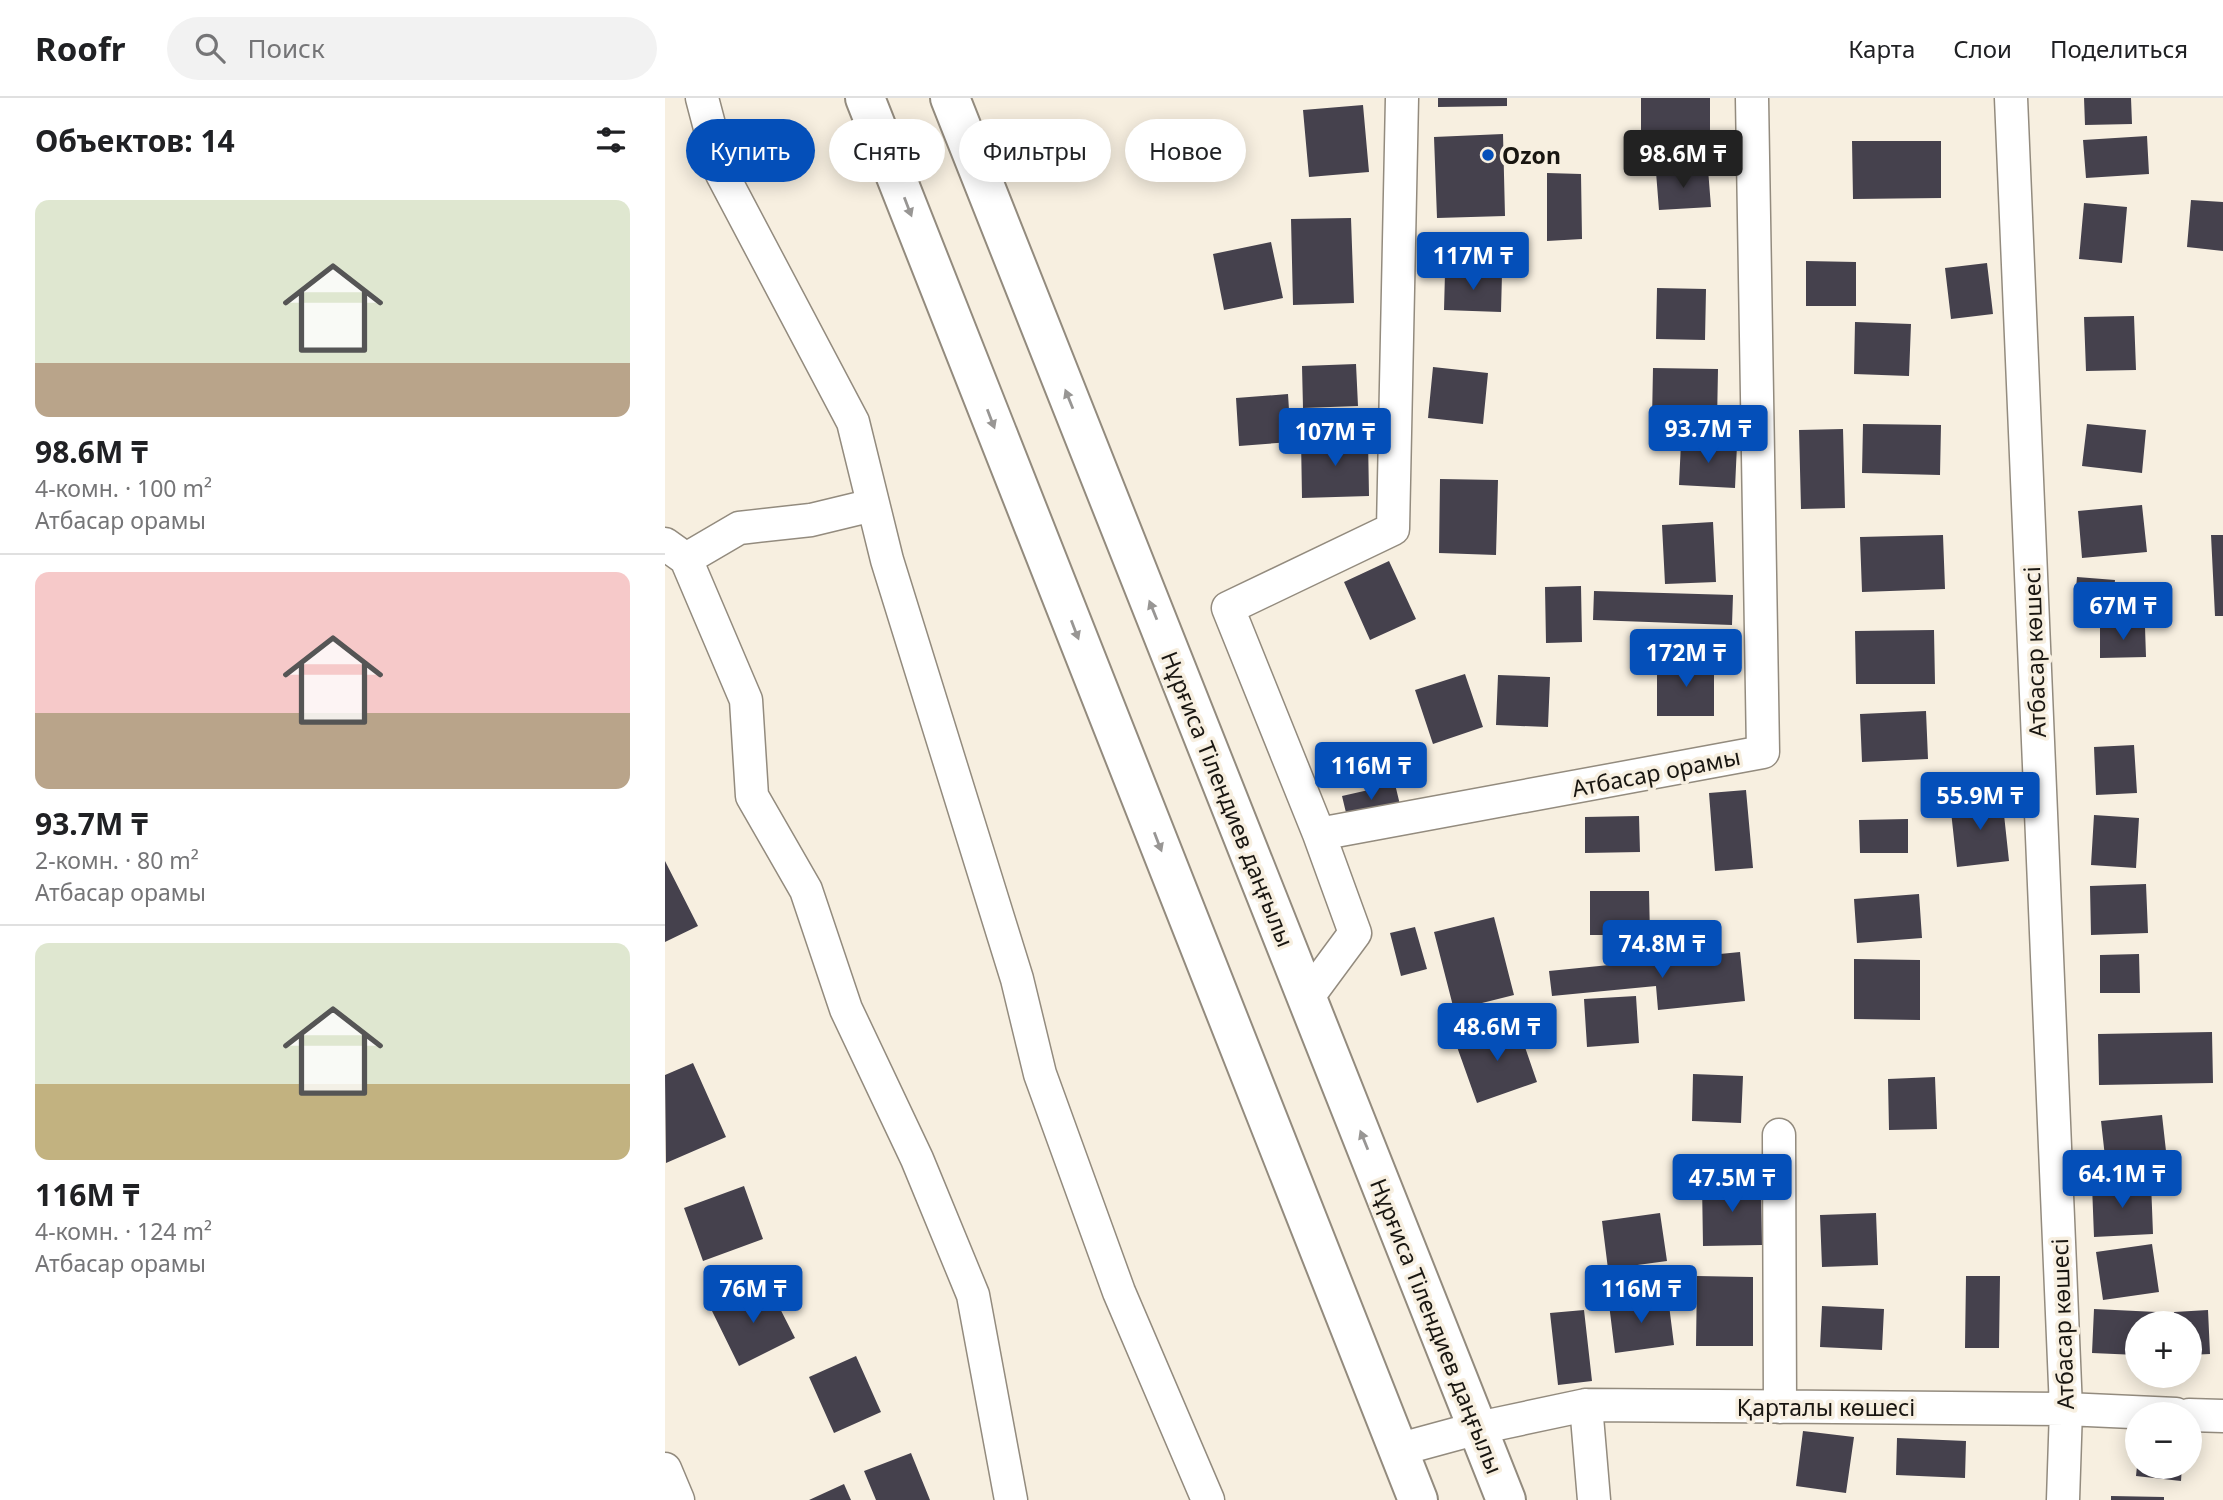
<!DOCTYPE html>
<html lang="ru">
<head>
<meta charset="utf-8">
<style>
	body { margin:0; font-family:"Noto Sans",sans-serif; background:#f2f2f2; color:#202124; height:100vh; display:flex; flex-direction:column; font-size:26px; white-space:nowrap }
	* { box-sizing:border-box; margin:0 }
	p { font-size:23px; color:#757577 }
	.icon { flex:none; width:38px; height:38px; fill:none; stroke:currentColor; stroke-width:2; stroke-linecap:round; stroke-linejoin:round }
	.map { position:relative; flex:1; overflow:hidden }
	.details { display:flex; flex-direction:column; background:#fff; width:665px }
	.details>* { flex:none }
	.guide { position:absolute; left:21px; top:21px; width:665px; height:63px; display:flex; gap:14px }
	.tools { position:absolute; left:1460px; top:1213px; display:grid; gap:14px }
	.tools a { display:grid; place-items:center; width:77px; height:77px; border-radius:50%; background:#fff; box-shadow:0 4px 18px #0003; font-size:35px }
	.price { position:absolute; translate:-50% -60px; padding:0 16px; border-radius:7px; background:#044fb9; color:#fff; font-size:23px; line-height:46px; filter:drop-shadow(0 2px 4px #0008) }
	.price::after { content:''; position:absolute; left:50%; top:42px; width:21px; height:16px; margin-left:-10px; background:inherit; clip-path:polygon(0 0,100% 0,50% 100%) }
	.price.active { background:#222; color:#fff }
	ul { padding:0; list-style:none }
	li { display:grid; align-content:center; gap:14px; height:371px; padding:0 35px }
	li+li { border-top:2px solid #e0e0e0 }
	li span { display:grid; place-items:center; height:217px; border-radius:14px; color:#555 }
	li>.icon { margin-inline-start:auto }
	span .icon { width:126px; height:126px; fill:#fffc; stroke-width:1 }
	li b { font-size:30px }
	h2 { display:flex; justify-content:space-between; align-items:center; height:84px; padding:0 35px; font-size:30px }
	.tag { padding:0 24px; border-radius:32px; background:#fff; box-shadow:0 4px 18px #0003; font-size:24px; line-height:63px }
	.tag.active { background:#044fb9; color:#fff }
	header { display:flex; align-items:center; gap:42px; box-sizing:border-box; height:98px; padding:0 35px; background:#fff; border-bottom:2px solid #e0e0e0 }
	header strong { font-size:33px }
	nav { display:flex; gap:38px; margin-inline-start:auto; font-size:24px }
	.search { width:490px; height:63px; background:#f2f2f2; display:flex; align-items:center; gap:18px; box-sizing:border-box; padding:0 24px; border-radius:38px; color:#757577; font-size:26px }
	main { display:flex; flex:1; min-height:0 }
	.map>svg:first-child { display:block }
</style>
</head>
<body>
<header>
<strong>Roofr</strong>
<div class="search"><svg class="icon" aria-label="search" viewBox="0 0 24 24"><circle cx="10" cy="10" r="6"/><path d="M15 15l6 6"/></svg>Поиск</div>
<nav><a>Карта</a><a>Слои</a><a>Поделиться</a></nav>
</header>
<main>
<section class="details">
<h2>Объектов: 14<svg class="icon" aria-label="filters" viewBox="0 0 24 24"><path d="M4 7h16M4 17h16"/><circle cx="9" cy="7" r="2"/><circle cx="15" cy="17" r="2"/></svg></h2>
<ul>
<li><span style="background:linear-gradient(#dfe7d0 75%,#b9a48a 0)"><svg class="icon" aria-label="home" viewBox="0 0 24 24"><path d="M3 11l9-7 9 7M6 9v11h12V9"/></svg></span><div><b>98.6M ₸</b><p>4-комн. · 100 m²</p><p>Атбасар орамы</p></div></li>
<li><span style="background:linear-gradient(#f6c9c9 65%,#b9a48a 0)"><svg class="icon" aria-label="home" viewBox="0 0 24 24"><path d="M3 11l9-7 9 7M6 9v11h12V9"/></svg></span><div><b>93.7M ₸</b><p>2-комн. · 80 m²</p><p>Атбасар орамы</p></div></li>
<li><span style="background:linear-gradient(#dfe7d0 65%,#c2b280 0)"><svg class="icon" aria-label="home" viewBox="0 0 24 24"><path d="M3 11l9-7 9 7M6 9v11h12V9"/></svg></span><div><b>116M ₸</b><p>4-комн. · 124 m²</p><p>Атбасар орамы</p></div></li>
</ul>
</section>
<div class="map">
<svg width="1558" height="1402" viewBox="0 0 1558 1402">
	<rect width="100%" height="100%" fill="#f7efe0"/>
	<path fill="#45414d" d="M773,0H842V8L773,9Z
		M976,0H1045V37L976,35Z
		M1419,0H1466L1467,26L1420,27Z
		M698,7L704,74L644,79L638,12Z
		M838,36L840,118L772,120L769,39Z
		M1482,38L1484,76L1421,80L1418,42Z
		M1187,43H1276V100L1188,101Z
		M1043,71L1046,109L994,112L991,74Z
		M882,75L916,76L917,141L882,143Z
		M1526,102L1558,104V153L1522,149Z
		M1419,105L1462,109L1457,165L1414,161Z
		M686,120L689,205L628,207L626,121Z
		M606,144L618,200L559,212L548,156Z
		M1141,163L1191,164V208H1141Z
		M1322,165L1328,216L1286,221L1280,170Z
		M780,175L837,176L836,214L779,212Z
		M992,190L1041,191L1040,242L991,241Z
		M1469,218L1471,272L1421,273L1419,219Z
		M1190,224L1246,226L1244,278L1189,276Z
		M691,266L693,308L638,310L637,268Z
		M768,269L823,275L818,326L763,320Z
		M988,270L1053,271L1052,324L987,322Z
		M623,296L626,344L574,348L571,300Z
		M1198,326L1276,327L1275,377L1197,375Z
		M1422,326L1481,332L1477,375L1417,368Z
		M1178,331L1180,410L1136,411L1134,332Z
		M703,340L704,398L637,400L636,341Z
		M1016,344L1072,347L1070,390L1014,387Z
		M775,381L833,382L831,457L774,455Z
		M1477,407L1482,454L1417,460L1413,413Z
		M1048,424L1051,484L1000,486L997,427Z
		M1278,437L1280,491L1197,494L1195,439Z
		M1546,437H1558V518H1550Z
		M724,463L751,521L705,542L679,484Z
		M1412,479L1450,482L1447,516L1409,513Z
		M916,488L917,544L881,545L880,489Z
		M929,493L1068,497L1067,527L928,522Z
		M1435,529H1480L1481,559L1435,560Z
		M1269,532L1270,586H1191L1190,533Z
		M992,564H1049V618H992Z
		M800,576L818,629L768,646L750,592Z
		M833,577L885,579L883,629L831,627Z
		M1261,613L1263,661L1197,664L1195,616Z
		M1469,647L1472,695L1431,697L1429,649Z
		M730,686L736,711L683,723L677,698Z
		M1081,692L1088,770L1050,773L1044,695Z
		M1337,698L1344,763L1292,769L1285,704Z
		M1429,717L1474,720L1471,770L1426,767Z
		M974,718L975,754L920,755V719Z
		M1243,721V755H1195L1194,722Z
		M0,763L33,828L0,844Z
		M1481,786L1483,835L1426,837L1425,788Z
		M925,793H984L985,837H925Z
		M1254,796L1257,840L1192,845L1189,801Z
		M829,819L849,897L789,912L769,834Z
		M750,829L762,871L736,878L725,835Z
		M1075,854L1080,903L993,912L991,888L887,898L884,873Z
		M1474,856L1475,895H1435V857Z
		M1189,861L1255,862V922L1189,921Z
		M971,898L974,945L922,949L919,901Z
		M852,926L872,984L812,1005L791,946Z
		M1547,934L1548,985L1434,987L1433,936Z
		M28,965L61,1039L1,1065L0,977Z
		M1028,976L1078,978L1076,1025L1027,1023Z
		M1270,979L1272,1031L1224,1032L1223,981Z
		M1497,1017L1502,1062L1441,1068L1436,1023Z
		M1096,1084L1097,1147L1038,1148L1037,1085Z
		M1486,1084L1488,1136L1429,1139L1427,1087Z
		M79,1088L98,1141L38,1163L19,1110Z
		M995,1115L1002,1163L943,1171L937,1123Z
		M1211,1115L1213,1167L1157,1169L1155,1117Z
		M1487,1146L1494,1194L1438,1202L1431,1154Z
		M1032,1178L1088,1179V1248H1031Z
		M1301,1178H1335L1334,1250H1300Z
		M102,1185L130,1240L74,1268L47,1213Z
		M1003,1199L1009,1247L950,1255L944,1206Z
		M1157,1208L1219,1211L1217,1252L1155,1249Z
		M1429,1211L1492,1214V1225H1472V1257L1427,1255Z
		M919,1212L927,1283L893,1287L885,1215Z
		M1543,1212L1545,1256L1524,1257V1225H1509V1214Z
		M191,1258L216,1314L169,1335L144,1279Z
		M1138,1333L1189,1339L1181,1395L1131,1388Z
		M1232,1340L1301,1343L1300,1380L1231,1377Z
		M246,1355L265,1402H211L199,1373Z
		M1472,1368H1517L1516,1383L1471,1378Z
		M179,1386L186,1402H144Z
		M1446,1398L1499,1399V1402H1446Z"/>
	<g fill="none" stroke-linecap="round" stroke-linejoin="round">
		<g stroke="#938b7e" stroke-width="35">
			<path id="minor" d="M37,0L57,76L188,324L222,462L352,881L375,976L454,1194L543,1402
				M1346,0L1401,1311L1398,1402
				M0,446L21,461L81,602L87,698L141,792L181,911L252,1061L308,1197L346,1402
				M21,461L74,430L146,422L208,407
				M654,736L563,510L728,431L737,0
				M642,900L690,835L654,736L1098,654L1087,0
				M1114,1037L1115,1309
				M921,1307L929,1402
				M1524,1317L1558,1318
				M732,1352L813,1330L921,1307L1401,1311L1511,1316
				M0,1371L13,1402"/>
		</g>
		<g stroke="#938b7e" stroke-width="42">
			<path id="major" d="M200,0L753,1402
				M285,0L841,1402"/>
		</g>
		<use href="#minor" stroke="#fff" stroke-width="32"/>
		<use href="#major" stroke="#fff" stroke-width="38"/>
	</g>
	<defs><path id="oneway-solid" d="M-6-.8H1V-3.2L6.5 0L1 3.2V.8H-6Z" transform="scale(1.75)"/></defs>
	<g fill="#989694">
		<use href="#oneway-solid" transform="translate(243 109) rotate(69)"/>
		<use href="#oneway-solid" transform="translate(404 301) rotate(-112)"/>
		<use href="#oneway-solid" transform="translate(326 321) rotate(69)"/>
		<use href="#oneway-solid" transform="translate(488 512) rotate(-112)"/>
		<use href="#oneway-solid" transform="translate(410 532) rotate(69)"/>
		<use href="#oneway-solid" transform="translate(493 744) rotate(69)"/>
		<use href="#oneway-solid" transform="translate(699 1042) rotate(-112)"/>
	</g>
	<circle fill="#044fb9" stroke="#f7efe0" stroke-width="2.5" cx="823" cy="57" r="7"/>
	<g text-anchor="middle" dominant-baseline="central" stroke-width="7" stroke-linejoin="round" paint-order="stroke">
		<g font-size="23" font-weight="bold" fill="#191611" stroke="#f7efe0" text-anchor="start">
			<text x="837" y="57">Ozon</text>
		</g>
		<g font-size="23" fill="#191611" stroke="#f7efe0">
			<text transform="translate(1369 554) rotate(-92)">Атбасар көшесі</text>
			<text transform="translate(991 674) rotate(-11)">Атбасар орамы</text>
			<text transform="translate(563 701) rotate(68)">Нұрғиса Тілендиев даңғылы</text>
			<text transform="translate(1397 1226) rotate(-92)">Атбасар көшесі</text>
			<text transform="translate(772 1228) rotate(68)">Нұрғиса Тілендиев даңғылы</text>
			<text x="1161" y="1309">Қарталы көшесі</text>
		</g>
	</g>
</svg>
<div class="tools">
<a>+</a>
<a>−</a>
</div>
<b class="price active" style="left:1018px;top:92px">98.6M ₸</b>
<b class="price" style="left:808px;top:194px">117M ₸</b>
<b class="price" style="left:1043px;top:367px">93.7M ₸</b>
<b class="price" style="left:670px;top:370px">107M ₸</b>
<b class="price" style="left:1458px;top:544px">67M ₸</b>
<b class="price" style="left:1021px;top:591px">172M ₸</b>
<b class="price" style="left:706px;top:704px">116M ₸</b>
<b class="price" style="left:1315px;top:734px">55.9M ₸</b>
<b class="price" style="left:997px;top:882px">74.8M ₸</b>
<b class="price" style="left:832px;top:965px">48.6M ₸</b>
<b class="price" style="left:1457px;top:1112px">64.1M ₸</b>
<b class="price" style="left:1067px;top:1116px">47.5M ₸</b>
<b class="price" style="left:88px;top:1227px">76M ₸</b>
<b class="price" style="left:976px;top:1227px">116M ₸</b>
<div class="guide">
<a class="tag active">Купить</a>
<a class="tag">Снять</a>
<a class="tag">Фильтры</a>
<a class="tag">Новое</a>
</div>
</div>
</main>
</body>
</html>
